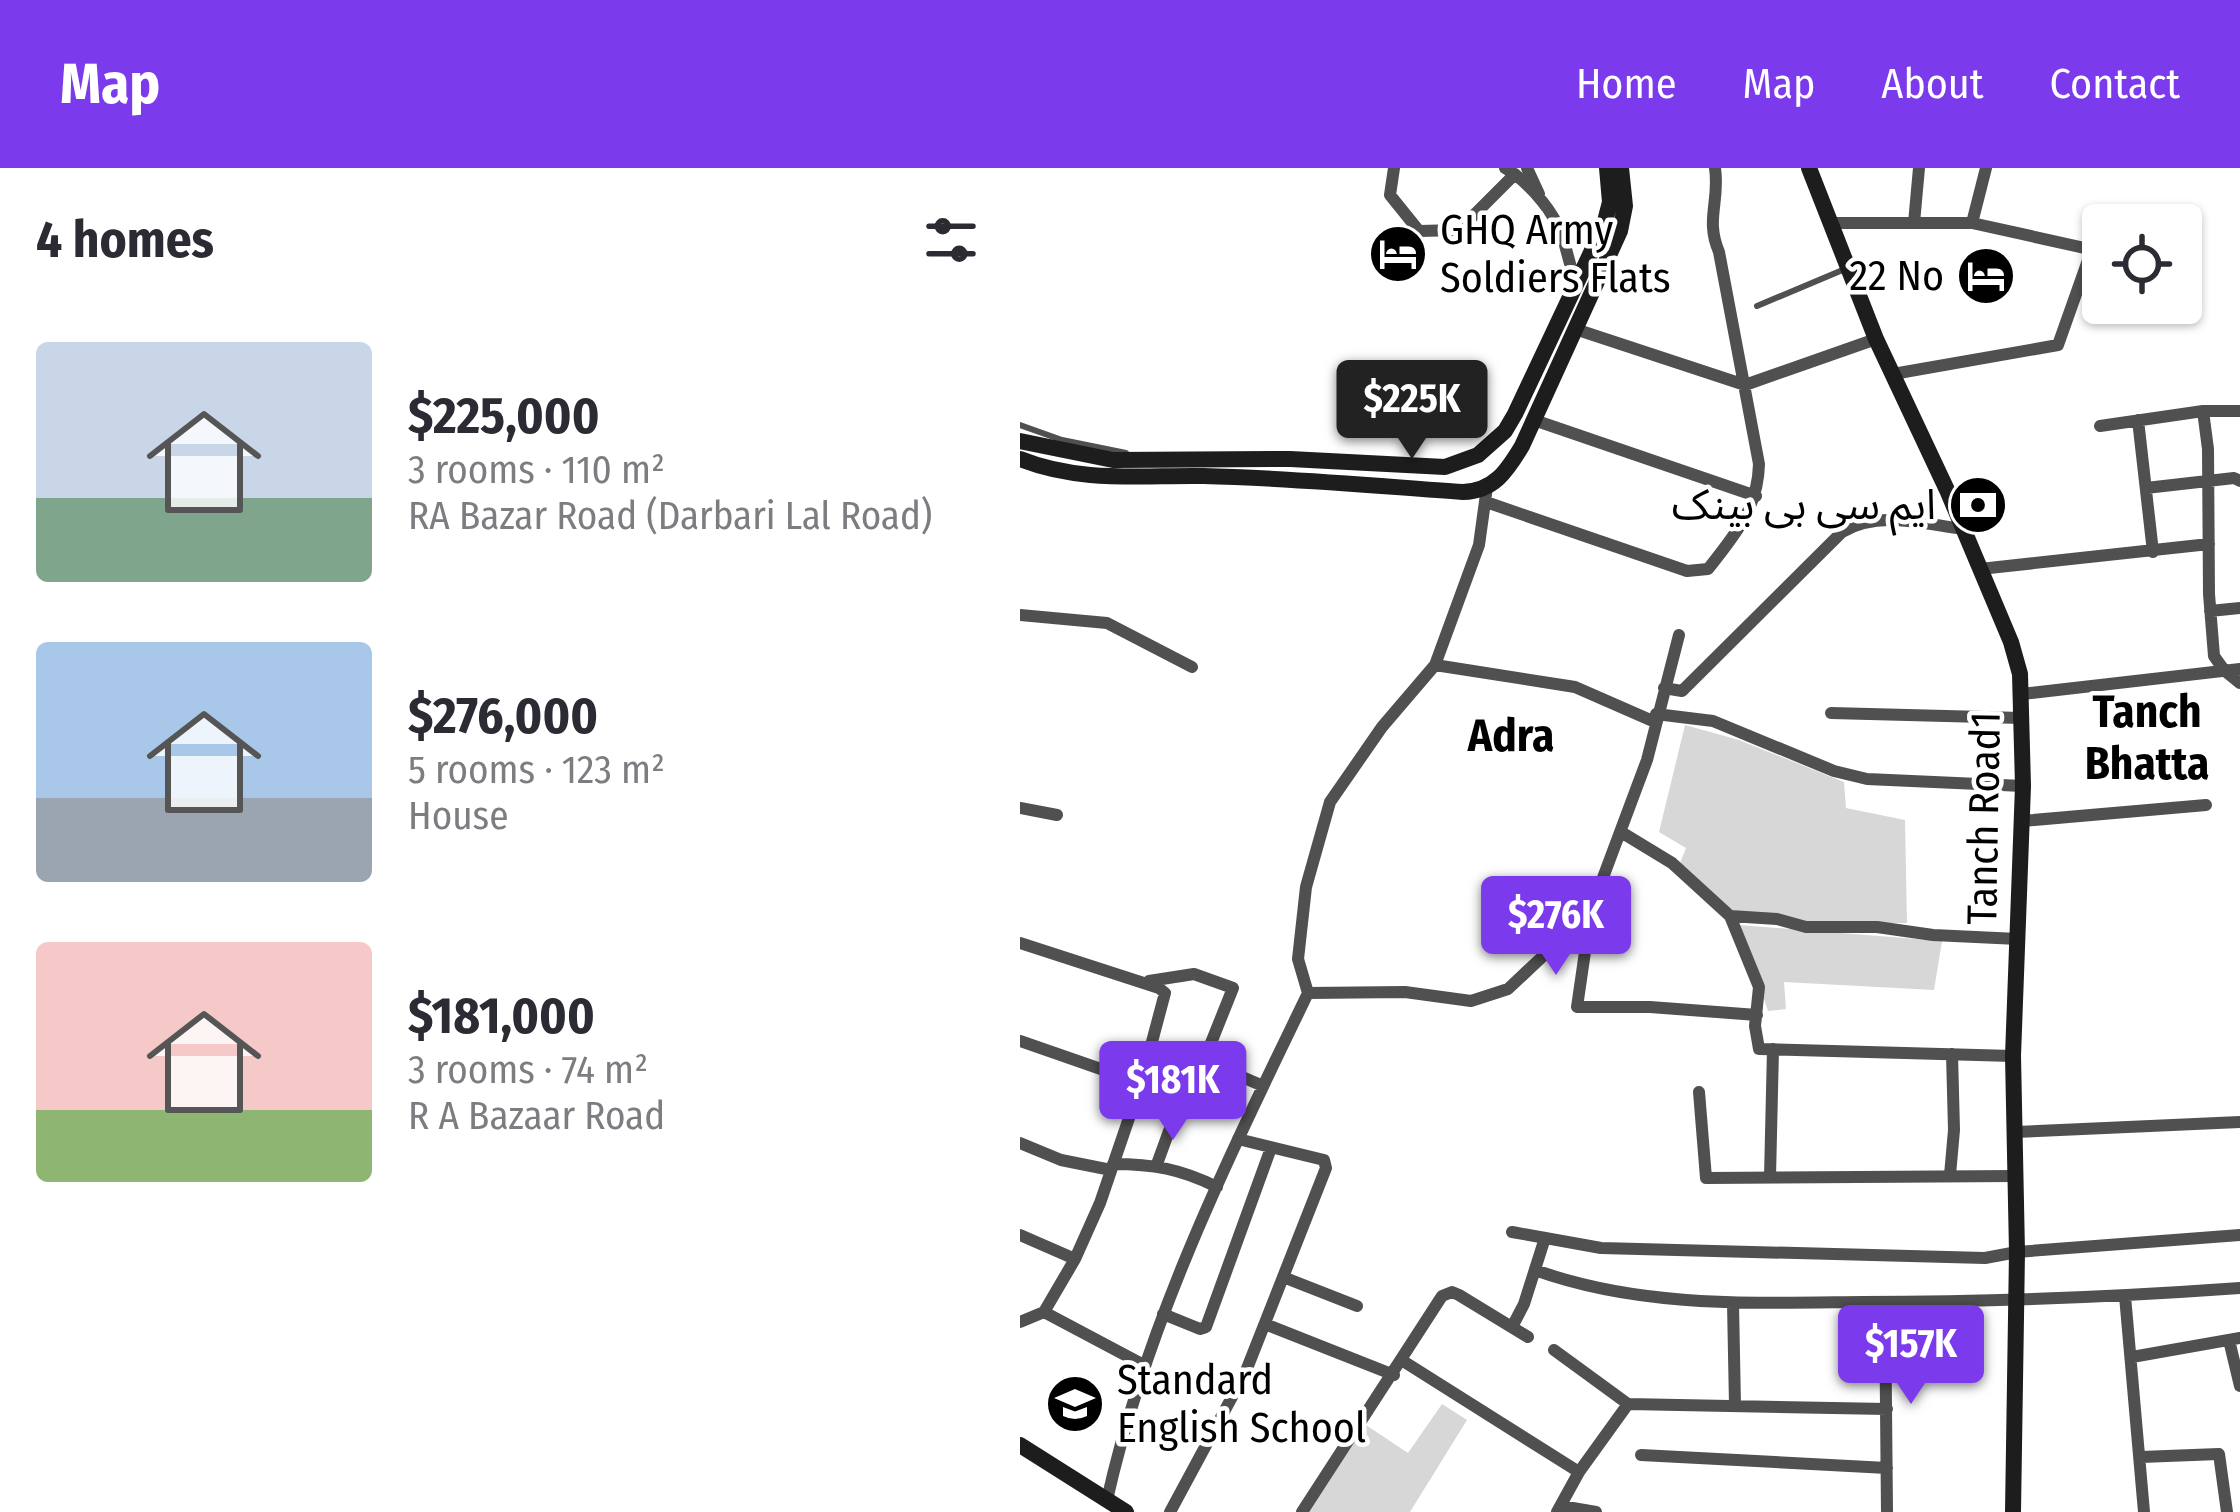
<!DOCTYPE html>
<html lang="en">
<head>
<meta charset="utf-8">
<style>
	body { margin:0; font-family:"Fira Sans Condensed","Noto Sans Arabic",sans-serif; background:#f7f7f7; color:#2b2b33; height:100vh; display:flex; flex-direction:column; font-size:45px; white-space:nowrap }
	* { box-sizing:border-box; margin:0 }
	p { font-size:39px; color:#7c7c81 }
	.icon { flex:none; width:66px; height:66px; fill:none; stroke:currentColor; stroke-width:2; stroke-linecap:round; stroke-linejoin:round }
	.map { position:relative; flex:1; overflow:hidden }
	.details { display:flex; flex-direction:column; background:#fff; width:1020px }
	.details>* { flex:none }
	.tools { position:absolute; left:1062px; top:36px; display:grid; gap:24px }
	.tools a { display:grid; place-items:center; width:120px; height:120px; border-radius:12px; background:#fff; box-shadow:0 3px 9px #0004; font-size:60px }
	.price { position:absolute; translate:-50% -102px; padding:0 27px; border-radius:12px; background:#7c3aed; color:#fff; font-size:39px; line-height:78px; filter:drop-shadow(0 3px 6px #0008) }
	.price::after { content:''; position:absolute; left:50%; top:72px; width:36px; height:27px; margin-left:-18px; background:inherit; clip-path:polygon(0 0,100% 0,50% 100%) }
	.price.current { background:#222; color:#fff }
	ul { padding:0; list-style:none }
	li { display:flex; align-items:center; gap:36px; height:300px; padding:0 36px }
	li span { display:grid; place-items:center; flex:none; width:336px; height:240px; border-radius:12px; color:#555 }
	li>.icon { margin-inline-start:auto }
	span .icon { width:144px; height:144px; fill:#fffc; stroke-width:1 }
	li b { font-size:51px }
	h2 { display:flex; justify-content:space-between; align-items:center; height:144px; padding:0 36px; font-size:51px }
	header { display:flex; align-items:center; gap:72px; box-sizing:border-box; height:168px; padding:0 60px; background:#7c3aed; color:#fff }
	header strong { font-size:57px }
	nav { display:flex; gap:66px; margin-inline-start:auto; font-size:42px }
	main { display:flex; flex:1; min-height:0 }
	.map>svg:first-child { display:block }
</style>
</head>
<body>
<header>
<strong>Map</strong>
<nav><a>Home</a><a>Map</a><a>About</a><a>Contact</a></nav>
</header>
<main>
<section class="details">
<h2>4 homes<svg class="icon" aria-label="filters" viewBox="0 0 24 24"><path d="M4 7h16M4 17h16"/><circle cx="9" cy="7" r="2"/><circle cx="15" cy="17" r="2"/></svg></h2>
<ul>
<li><span style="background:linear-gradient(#c9d6e8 65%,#7fa58c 0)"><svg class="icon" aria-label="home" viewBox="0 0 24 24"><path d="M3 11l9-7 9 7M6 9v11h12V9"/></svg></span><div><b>$225,000</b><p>3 rooms · 110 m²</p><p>RA Bazar Road (Darbari Lal Road)</p></div></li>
<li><span style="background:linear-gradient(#a9c7e8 65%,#9aa5b1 0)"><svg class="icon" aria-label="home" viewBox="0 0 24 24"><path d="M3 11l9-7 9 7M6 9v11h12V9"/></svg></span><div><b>$276,000</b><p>5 rooms · 123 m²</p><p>House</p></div></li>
<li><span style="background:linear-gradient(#f6c9c9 70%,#8fb573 0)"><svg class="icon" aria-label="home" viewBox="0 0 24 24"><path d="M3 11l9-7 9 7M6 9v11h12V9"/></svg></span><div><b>$181,000</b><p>3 rooms · 74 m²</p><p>R A Bazaar Road</p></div></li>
</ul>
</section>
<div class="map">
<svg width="1220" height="1344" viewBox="0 0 1220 1344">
	<rect width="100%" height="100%" fill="#fff"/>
	<path fill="#d7d7d7" d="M665,557L719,572L824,614L826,640L885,652L887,755H786L710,742L660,695L666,680L639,664Z
		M719,757L922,773L914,822L764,814L766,841L748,843Z
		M422,1236L447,1252L390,1344H285L343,1255L388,1285Z"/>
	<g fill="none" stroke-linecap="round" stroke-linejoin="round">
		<path stroke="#505050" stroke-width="6" d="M737,138L825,101
			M0,257L42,272L106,285"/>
		<path stroke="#505050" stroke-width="12" d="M374,0L370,27L399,63L439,62L495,6
			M485,0C505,11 528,37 538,58C547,76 548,97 557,115
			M507,0L519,26
			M811,55H952L1083,84
			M894,55L899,0
			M952,55L966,0
			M555,161L725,217L856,171
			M873,206L1038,177L1072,81
			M1183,243L1188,281L1189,426L1194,488L1204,502L1220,515
			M514,252L736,328
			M1118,252L1133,384
			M1080,258L1183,243H1220
			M1126,320L1214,310L1220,313
			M466,334L667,403L688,401C715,367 738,340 739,296L699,84C685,51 700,34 695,0
			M960,401L1189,376
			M1190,443L1220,440
			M0,447L87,455L172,499
			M415,497L555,519L635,554
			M644,520L662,523L822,364C859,342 903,356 943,361
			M1002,526L1220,501
			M811,545L1002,550
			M636,546L693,553L814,603L847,611L1003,618
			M0,640L37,647
			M1002,653L1186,637
			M601,664L652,695L710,748L757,751L786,759H857L913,767L998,771
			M710,748L739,819L735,858L739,881L993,888
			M548,760L566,777L557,839H630L737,847
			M0,775L139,820L145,825L121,915L80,1035L55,1091L24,1144L0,1154
			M129,813L174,806L213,820L185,890
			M288,825L385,824L451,833L488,821L539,773L581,715L627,592L659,467
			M0,873L121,915
			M679,924L686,1010L996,1008
			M995,964L1220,954
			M0,975L41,992L91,1002
			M93,996C133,996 161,1001 197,1019
			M137,996L176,889L243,918
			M930,1007L934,962L932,886
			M750,1009L753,881
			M492,1064L581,1080L965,1090L997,1084L1220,1067
			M0,1067L55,1091
			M515,1102C621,1140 732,1135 843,1134C969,1134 1094,1129 1220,1120
			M263,1109L337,1138
			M1105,1128L1124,1344
			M865,1134L867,1344
			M713,1135L715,1238
			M24,1144L122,1196
			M143,1146L180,1161L186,1159L251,980
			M245,1156L374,1207
			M492,1159L504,1136L524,1073
			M1209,1172L1220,1218
			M534,1182L608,1236
			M1112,1189L1220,1170
			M383,1193L559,1304
			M621,1287L867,1300
			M1121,1289L1199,1286L1207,1344
			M87,1332C127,1153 209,989 288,825L278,791L286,719L310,634L362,559L415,497L459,377L467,319
			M541,1338L576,1344
			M150,1344L226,1203L306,1000L304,992L218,971
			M282,1344L422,1128L432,1124L439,1127L508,1169
			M537,1344L559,1304L608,1236L867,1241"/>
		<path stroke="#1d1d1d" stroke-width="16" d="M789,0L856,171L927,322L991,474L1000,506L1003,618L993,888L997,1084L993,1344
			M0,273L93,292L270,291L425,299L458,287L485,263L495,246L584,57L590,34L587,0
			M0,291C59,315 121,307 183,308C270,310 357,318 443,324C474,323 487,303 502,278L600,63L605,38L601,0
			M0,1277L106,1344"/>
	</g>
	<defs>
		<g id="hotel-disc" transform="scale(3)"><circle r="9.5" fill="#000" stroke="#fff"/><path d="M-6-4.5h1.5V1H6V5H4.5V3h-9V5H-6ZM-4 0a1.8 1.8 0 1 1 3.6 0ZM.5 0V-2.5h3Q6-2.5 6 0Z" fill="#fff"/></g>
		<g id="bank-disc" transform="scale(3)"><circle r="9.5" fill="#000" stroke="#fff"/><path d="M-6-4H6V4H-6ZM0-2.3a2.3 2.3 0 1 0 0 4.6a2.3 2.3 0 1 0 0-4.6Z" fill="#fff"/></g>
		<g id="school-disc" transform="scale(3)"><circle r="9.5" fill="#000" stroke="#fff"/><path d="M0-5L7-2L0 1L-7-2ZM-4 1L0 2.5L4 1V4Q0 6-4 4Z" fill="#fff"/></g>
	</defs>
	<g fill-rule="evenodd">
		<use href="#hotel-disc" x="378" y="86"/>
		<use href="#hotel-disc" x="966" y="108"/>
		<use href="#bank-disc" x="958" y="337"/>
		<use href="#school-disc" x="55" y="1236"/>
	</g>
	<g text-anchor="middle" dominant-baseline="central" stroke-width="9" stroke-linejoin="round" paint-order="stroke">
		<g font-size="42" fill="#000" stroke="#fff" text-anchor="start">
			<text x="420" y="62">GHQ Army<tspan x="420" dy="48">Soldiers Flats</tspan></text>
			<text x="924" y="108" text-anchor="end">22 No</text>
			<text x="916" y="337" text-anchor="end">ایم سی بی بینک</text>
			<text x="97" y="1212">Standard<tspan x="97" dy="48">English School</tspan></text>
		</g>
		<g font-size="42" fill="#000" stroke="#fff">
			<text transform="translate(964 650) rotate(-89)">Tanch Road1</text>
		</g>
		<g font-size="45" font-weight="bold" fill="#000" stroke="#fff">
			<text x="1127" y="544">Tanch<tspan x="1127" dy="52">Bhatta</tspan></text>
			<text x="491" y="568">Adra</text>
		</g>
	</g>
</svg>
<div class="tools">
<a><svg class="icon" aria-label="locate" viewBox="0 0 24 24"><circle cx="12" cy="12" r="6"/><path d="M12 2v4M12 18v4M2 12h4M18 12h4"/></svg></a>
</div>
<b class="price current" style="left:392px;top:294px">$225K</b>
<b class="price" style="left:536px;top:810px">$276K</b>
<b class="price" style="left:153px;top:975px">$181K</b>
<b class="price" style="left:891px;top:1239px">$157K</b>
</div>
</main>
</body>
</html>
